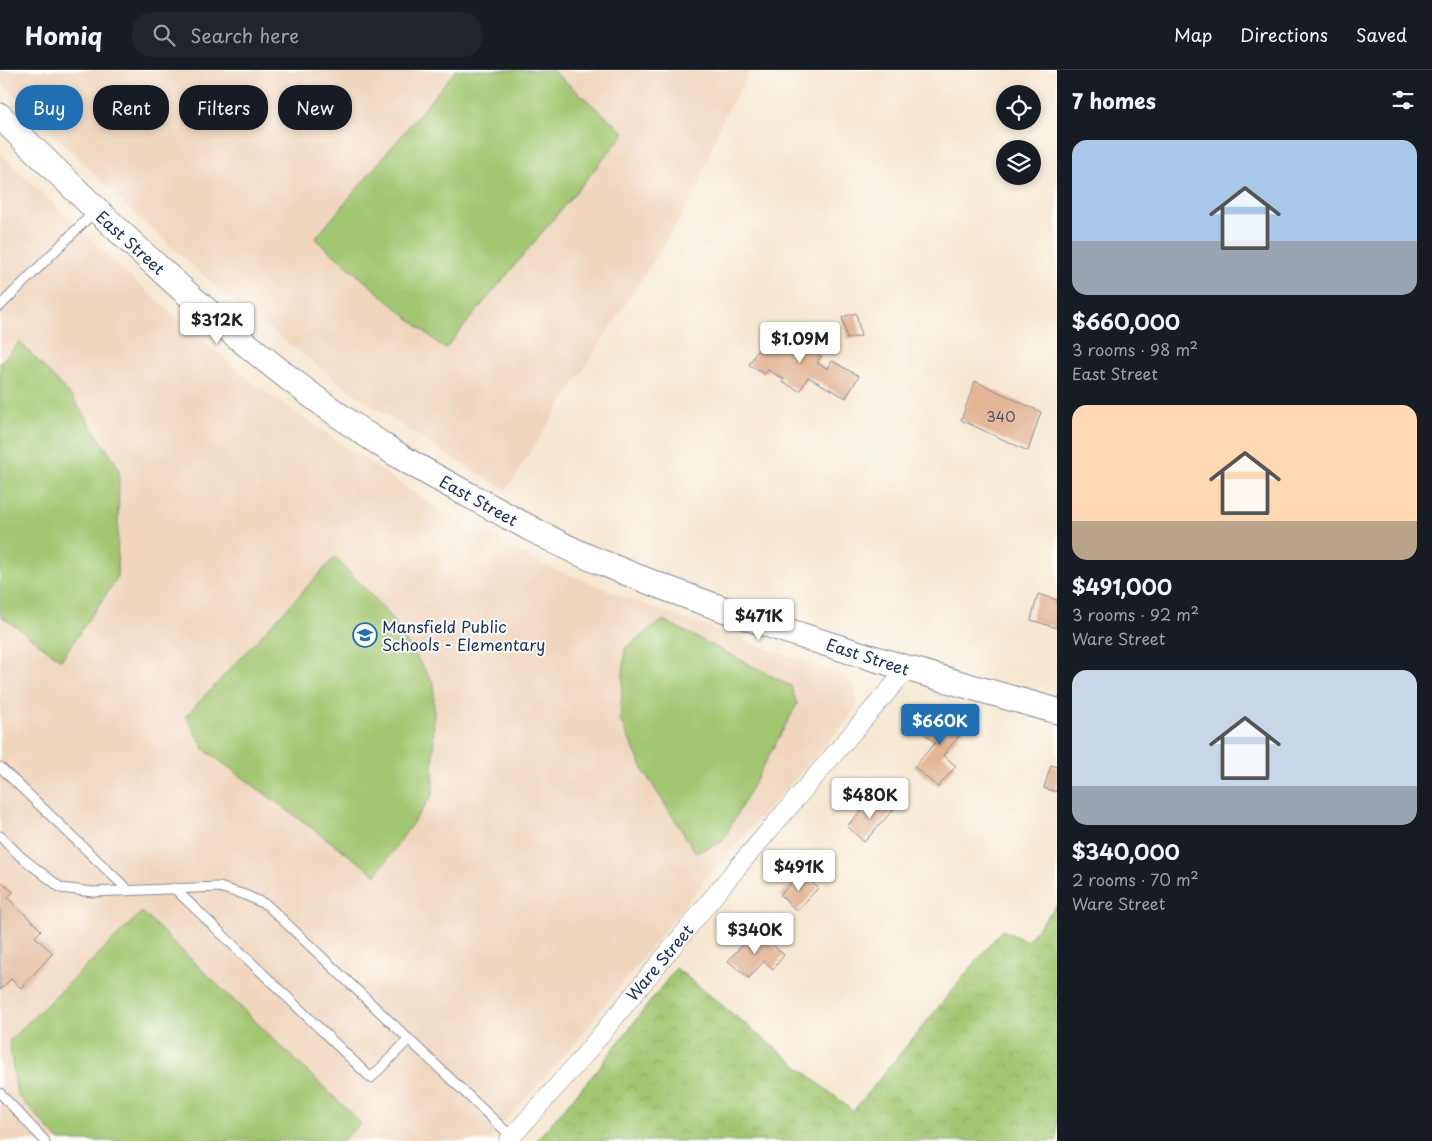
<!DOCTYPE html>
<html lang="en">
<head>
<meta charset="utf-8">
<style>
	body { margin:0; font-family:"Playpen Sans",sans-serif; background:#20242c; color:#f1f3f6; height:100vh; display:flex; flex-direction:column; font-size:19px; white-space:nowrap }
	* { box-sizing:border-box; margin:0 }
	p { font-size:16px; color:#9ea1a6 }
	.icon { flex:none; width:28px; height:28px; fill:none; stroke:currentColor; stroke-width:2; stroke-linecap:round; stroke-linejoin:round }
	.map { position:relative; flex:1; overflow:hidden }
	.side { display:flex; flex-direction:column; background:#171b24; width:375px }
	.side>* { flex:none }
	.top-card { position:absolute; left:15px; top:15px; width:475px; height:45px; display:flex; gap:10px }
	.fabs { position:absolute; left:996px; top:15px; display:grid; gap:10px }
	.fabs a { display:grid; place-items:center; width:45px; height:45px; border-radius:50%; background:#171b24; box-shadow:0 2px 8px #0003; font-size:25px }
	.price { position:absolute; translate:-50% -42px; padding:0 11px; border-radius:5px; background:#fff; color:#222; font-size:16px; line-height:32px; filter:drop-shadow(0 1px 2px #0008) }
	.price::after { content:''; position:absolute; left:50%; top:30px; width:15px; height:11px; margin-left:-8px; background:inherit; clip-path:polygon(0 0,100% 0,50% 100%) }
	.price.selected { background:#1f6fb2; color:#fff }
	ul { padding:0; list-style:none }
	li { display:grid; align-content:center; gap:10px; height:265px; padding:0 15px }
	li span { display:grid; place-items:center; height:155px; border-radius:15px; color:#555 }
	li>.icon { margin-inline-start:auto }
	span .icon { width:90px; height:90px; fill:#fffc; stroke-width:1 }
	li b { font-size:21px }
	h2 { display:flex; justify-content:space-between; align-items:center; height:60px; padding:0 15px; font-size:21px }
	.tag { padding:0 18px; border-radius:20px; background:#171b24; box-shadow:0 2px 8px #0003; font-size:18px; line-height:45px }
	.tag.selected { background:#1f6fb2; color:#fff }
	header { display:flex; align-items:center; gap:30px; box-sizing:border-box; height:70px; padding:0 25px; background:#171b24; border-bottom:1px solid #363941 }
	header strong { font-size:24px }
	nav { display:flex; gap:28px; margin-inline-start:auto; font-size:18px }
	.search { width:350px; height:45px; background:#20242c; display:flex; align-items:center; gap:12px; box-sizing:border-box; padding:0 18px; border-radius:20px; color:#9ea1a6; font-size:19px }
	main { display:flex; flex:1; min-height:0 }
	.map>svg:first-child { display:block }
</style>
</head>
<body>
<header>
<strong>Homiq</strong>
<div class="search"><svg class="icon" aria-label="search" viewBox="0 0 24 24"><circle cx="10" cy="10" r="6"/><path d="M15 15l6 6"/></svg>Search here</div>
<nav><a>Map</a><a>Directions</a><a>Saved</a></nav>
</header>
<main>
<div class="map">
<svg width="1057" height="1071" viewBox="0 0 1057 1071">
	<defs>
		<pattern id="park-crowns" width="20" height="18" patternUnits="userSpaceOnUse" patternTransform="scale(1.25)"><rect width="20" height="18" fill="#a1c670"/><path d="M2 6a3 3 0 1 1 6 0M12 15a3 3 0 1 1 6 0" fill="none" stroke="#8aaa63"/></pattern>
	</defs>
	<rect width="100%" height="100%" fill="#fdfcf7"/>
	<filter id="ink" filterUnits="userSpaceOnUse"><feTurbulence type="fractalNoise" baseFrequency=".02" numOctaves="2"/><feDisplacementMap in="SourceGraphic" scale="10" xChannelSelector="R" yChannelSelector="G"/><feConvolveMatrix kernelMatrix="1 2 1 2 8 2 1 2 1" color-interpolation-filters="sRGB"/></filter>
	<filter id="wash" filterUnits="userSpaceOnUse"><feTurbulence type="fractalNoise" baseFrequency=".0096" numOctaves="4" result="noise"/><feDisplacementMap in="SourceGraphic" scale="20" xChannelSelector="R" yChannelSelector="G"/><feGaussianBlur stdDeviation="1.12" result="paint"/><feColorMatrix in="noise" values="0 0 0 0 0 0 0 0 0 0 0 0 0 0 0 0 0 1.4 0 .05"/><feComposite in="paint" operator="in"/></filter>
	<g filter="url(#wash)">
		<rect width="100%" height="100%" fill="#f5e7d0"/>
		<path fill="#f0d5bc" d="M0,0H750L721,52L693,129L506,420L445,384L355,324L234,232L138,147L0,11Z
			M0,83L128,205L254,314L428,433L544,495L648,536L845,606L856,620L857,634L847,651L711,802L569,980L487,1071H0Z"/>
		<path fill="url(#park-crowns)" stroke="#5e7a67" d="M1057,835V1071H536L598,999L676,898L853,1041L1002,860L1027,871Z"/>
		<path fill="#a1c670" stroke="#5e7a67" d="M456,0H552L625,63L445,279L315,169Z
			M20,272L72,327L119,398L117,508L61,590L0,545V293Z
			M335,487L388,543L434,614L433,724L376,805L205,680L186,646Z
			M663,550L791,616L797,634L722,772L696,783L645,703L620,650L625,578Z
			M142,842L361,1053L342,1071H60L17,1025L9,971Z"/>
		<g id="blocks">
			<path fill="#e3b596" d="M856,243L861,266L847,269L842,247Z
				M770,258L787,268L791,260L806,268L802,275L821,286L817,293L828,299L832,291L859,306L846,328L808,307L800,321L782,312L784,309L768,300L765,304L749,295Z
				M975,311L1041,342L1028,381L961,350Z
				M1038,524L1057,530V558L1031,550Z
				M943,636L967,656L943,685L956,696L938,717L914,697L935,673L922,662Z
				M1051,695L1057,697V722L1044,718Z
				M884,730L894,739L864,772L847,756L868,734L875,740Z
				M801,803L818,818L797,841L780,825Z
				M0,811L13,822L8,828L41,860L35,867L53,883L21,918L11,909L0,920Z
				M755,860L784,885L773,899L764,891L749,908L728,891Z"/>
		</g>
	</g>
	<g filter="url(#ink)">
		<use href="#blocks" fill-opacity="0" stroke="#888b97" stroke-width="1"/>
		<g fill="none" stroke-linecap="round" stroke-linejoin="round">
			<g stroke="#888b97" stroke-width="11">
				<path id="service" d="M0,236L96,140
					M0,697L128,820
					M0,766L20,786L61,818L93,822L219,817L245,825L267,835L512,1067
					M174,818L371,1008L409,969
					M0,1023L45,1071"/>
			</g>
			<g stroke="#888b97" stroke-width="19">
				<path id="minor" d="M508,1071L581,989L736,799L907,599"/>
			</g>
			<g stroke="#888b97" stroke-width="27">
				<path id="secondary" d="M0,46C123,167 254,295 401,387C436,408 473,427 509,447C538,462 567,479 598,491C746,553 902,598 1057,641"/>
			</g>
			<use href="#service" stroke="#fff" stroke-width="9"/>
			<use href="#minor" stroke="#fff" stroke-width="18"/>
			<use href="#secondary" stroke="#fff" stroke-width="25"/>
		</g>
	</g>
	<defs>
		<g id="school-ring" transform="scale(1.25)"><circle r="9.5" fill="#fdfcf7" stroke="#1f6fb2" stroke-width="1.5"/><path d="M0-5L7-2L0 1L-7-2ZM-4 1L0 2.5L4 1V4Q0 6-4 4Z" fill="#1f6fb2"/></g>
	</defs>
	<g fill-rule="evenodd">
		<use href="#school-ring" x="365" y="565"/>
	</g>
	<g text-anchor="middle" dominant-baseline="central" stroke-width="4" stroke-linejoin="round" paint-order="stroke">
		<g font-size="14" fill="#4d506c">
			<text x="1001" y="346">340</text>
		</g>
		<g font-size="16" fill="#1b2f5e" stroke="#fdfcf7">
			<text transform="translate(131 172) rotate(42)">East Street</text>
			<text transform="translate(479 430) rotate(29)">East Street</text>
			<text transform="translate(868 586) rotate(18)">East Street</text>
			<text transform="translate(659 892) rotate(-50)">Ware Street</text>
		</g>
		<g font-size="16" fill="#1b2f5e" stroke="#fdfcf7" text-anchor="start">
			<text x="382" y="556">Mansfield Public<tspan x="382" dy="18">Schools - Elementary</tspan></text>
		</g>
	</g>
</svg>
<div class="fabs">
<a><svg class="icon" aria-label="locate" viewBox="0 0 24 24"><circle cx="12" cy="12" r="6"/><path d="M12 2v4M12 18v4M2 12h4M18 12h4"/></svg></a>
<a><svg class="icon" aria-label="layers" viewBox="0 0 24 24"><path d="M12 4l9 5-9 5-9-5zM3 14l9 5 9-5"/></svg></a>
</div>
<b class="price" style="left:217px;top:275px">$312K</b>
<b class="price" style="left:800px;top:294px">$1.09M</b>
<b class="price" style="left:759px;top:571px">$471K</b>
<b class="price selected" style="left:940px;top:676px">$660K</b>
<b class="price" style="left:870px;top:750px">$480K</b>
<b class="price" style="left:799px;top:822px">$491K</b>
<b class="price" style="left:755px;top:885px">$340K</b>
<div class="top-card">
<a class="tag selected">Buy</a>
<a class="tag">Rent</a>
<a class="tag">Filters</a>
<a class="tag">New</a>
</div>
</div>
<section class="side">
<h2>7 homes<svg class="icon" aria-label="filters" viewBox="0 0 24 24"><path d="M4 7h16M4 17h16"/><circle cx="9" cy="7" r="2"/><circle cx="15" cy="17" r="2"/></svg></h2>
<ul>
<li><span style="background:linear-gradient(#a9c7e8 65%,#9aa5b1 0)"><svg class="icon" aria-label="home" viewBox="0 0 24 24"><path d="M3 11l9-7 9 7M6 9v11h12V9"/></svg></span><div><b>$660,000</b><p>3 rooms · 98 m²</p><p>East Street</p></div></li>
<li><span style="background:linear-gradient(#ffd9b3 75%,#b9a48a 0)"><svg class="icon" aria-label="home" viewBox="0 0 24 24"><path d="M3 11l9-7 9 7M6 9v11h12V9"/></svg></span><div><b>$491,000</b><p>3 rooms · 92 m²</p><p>Ware Street</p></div></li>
<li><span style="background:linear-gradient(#c9d6e8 75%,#9aa5b1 0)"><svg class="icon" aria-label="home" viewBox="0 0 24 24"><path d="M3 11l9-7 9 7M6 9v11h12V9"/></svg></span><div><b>$340,000</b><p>2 rooms · 70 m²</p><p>Ware Street</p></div></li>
</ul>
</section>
</main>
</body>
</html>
